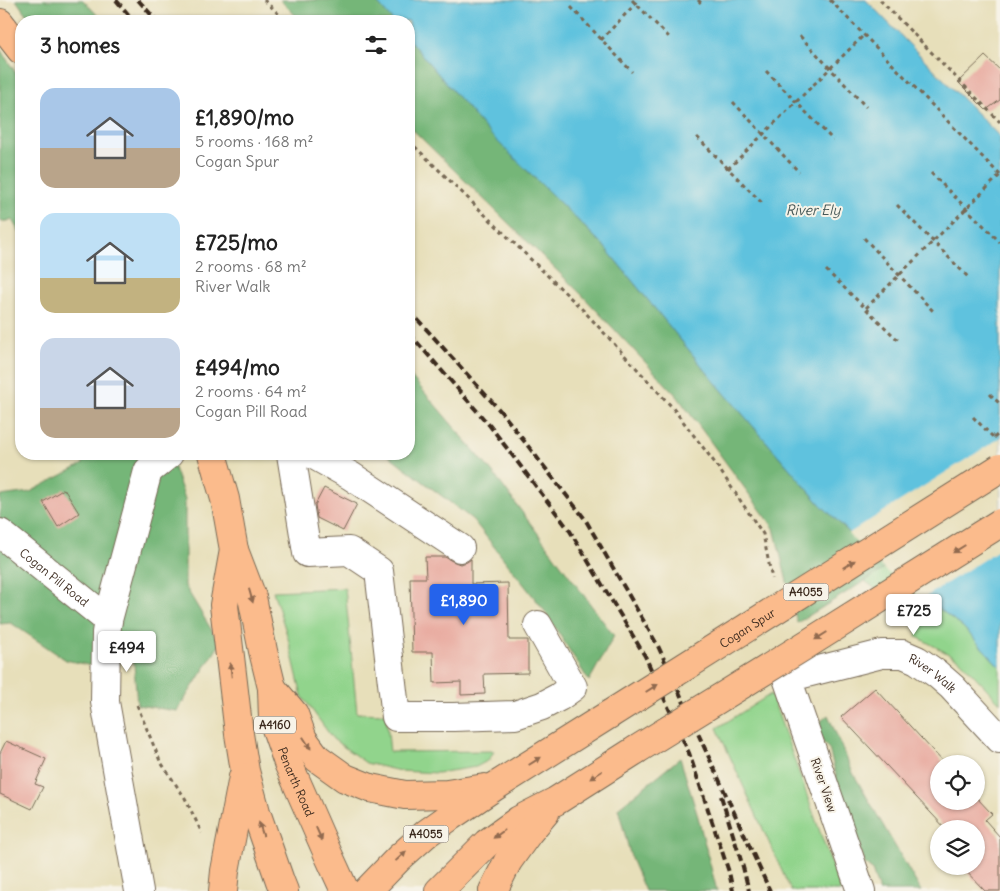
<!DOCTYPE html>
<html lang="en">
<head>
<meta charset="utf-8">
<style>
	body { margin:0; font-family:Delius,sans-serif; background:#f6f6f6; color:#222; height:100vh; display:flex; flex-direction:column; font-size:19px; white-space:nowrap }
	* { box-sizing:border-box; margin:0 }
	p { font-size:16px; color:#767676 }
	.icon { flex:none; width:28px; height:28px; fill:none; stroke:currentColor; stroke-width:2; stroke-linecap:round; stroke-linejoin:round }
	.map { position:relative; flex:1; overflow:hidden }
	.sheet { position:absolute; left:15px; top:15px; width:400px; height:445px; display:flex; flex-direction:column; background:#fff; border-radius:20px; box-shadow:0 1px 4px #0004 }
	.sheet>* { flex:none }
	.controls { position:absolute; left:930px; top:755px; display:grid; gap:10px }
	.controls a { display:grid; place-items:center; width:55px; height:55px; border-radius:50%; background:#fff; box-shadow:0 1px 4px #0004; font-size:25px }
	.price { position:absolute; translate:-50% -42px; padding:0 11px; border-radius:5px; background:#fff; color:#222; font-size:16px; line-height:32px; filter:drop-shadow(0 1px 2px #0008) }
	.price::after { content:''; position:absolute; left:50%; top:30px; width:15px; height:11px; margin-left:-8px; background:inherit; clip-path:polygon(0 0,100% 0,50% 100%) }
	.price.on { background:#2563eb; color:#fff }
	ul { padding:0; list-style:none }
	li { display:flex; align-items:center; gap:15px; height:125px; padding:0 25px }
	li span { display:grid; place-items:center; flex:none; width:140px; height:100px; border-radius:15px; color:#555 }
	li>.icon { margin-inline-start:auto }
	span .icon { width:60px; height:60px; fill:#fffc; stroke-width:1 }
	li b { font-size:21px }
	h2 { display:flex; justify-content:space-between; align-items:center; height:60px; padding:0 25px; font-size:21px }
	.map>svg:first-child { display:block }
</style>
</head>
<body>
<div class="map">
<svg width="1000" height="891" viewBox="0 0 1000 891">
	<rect width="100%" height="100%" fill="#f7f3e8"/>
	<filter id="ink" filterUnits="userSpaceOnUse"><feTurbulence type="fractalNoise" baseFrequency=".02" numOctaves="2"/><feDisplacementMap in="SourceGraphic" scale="10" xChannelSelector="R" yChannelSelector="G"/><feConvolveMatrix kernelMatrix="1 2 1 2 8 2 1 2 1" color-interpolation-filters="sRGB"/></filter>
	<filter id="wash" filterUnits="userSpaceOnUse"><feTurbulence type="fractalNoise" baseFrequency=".0096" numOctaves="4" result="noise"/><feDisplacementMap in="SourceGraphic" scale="20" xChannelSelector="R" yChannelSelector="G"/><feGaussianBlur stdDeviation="1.12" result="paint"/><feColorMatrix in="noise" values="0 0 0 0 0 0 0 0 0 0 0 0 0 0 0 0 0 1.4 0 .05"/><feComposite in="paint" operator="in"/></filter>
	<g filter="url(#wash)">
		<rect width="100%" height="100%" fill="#e7dfba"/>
		<path fill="#91d48c" stroke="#667f55" d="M886,568L963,627L1000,667V703L960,660L917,637L916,620L865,581Z
			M345,588L357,713L386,714L390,752L494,751L489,760L476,767L437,773L400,771L366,763L333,739L302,696L288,638L273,591Z
			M771,694L841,891H791L717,728Z"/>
		<path fill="#74b678" stroke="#58704b" d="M16,0H83L103,21H31Z
			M280,0H375L393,21H301Z
			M409,40L490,134L603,245L715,382L821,505L886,568L797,623L774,528L677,396L582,295L409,126Z
			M0,49L21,81V235L12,220L0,222Z
			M409,374L493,473L614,636L589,681L544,610L473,520L387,454H409Z
			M83,454H169L185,499V586L220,644L177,711L137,705L132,637L114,671L66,660L11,623L0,624V496L30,492L83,464Z
			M828,715L853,773L921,891H878V888L872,870L865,864L852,830L851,820L841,802L836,775L829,749L822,741L818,728L819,723Z
			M680,758L698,817L717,891H645L632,861L618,808Z"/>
		<path fill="#5fc2de" stroke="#4d767e" d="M375,0H866L1000,137V667L963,627L886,568L821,505L715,382L603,245L490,134L409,40V21H393Z"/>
		<path fill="#e7dfba" d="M1000,438V549L922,599L885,570L848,534Z"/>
		<g id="blocks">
			<path fill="#e8a89d" d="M985,56L1000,70V100L986,110L958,82Z
				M324,488L357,504L343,531L317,518L315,505Z
				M64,489L79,513L58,527L43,502Z
				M425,557H445L452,561L460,564L467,562L471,559V584L508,583L509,640H528V673L484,674L485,694L461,695V682L434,683L433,652H412L410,578H426Z
				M875,688L945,764H939V801H976V797L992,814L985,820L1000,837V891H985L961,866H976V829H946L841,717Z
				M6,741L46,759L35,784L43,787L32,809L0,794V753Z"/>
		</g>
	</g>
	<g filter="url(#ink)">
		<use href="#blocks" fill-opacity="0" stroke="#776955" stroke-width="1"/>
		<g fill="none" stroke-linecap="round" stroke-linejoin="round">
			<g stroke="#776955" stroke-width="30">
				<g id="minor">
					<path d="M291,454L307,553L349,551L379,571L396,717H453L515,715L542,706L559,697L573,687L538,625"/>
					<path d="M312,454L351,476L460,548"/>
					<path id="s1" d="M0,533L108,620"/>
					<path d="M139,891L105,702L106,633L108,620L148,471L169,454"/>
					<path id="s2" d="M861,891L787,678L882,654H903L917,660L937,674L952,687L1000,739"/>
				</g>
			</g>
			<g stroke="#776955" stroke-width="30">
				<g id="major">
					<path d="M0,23L21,50"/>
					<path id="s3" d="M212,454L225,499L234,550L252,597L263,651L272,688L273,720L288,763L328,854L345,891"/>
					<path d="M234,550L224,605L239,734L245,771L256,812L280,881L284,891"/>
					<path d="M272,688L294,714L303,739L317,758L345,778L370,788L405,795L447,794L485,788"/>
					<path d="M223,891L225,871L243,777"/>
					<path d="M367,891L399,858L427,833L451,816L494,787L610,714"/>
					<path d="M439,891L487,843L519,820L556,801L636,750"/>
					<path d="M493,891L508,861L528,833L545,813"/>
				</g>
			</g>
			<path stroke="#776955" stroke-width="3" stroke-dasharray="4 4" stroke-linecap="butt" d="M264,0L286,21
				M632,0L669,37
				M698,0L703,5
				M830,0L1000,175
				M880,0L1000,122
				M571,7L632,72
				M800,36L866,107
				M601,40L639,0
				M766,71L833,140
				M733,102L799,172
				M697,137L763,204
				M409,141L584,311L672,407L715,463L763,534L772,579
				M728,169L864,35
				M931,173L1000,242
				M897,205L968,277
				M864,238L934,312
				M826,270L899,341
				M866,308L1000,175
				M990,394L1000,404
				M973,417L995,439
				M994,438L1000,432
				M137,705L160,761L185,798L202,833"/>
			<use href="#minor" stroke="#fff" stroke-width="28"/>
			<use href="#major" stroke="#fbbb8c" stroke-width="28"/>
			<path stroke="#3b2a1e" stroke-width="4" stroke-dasharray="8 4" stroke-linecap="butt" d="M116,0L134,21
				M138,0L157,21
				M409,310L503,414L585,519L658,646L770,891
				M409,333L490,426L570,531L645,656L689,753L729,872L733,891
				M721,796L743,867L749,891"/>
			<g stroke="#776955" stroke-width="30" stroke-linecap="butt">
				<g id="major-bridge">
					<path id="s4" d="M610,714L1000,468"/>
					<path d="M636,750L801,648L1000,523"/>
				</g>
			</g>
			<use href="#major-bridge" stroke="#fbbb8c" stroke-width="28"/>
		</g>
		<defs><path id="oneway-solid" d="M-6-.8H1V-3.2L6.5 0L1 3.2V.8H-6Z" transform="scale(1.25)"/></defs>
		<g fill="#916b50">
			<use href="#oneway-solid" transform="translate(959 549) rotate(148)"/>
			<use href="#oneway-solid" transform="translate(849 564) rotate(-32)"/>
			<use href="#oneway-solid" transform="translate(251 596) rotate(74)"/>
			<use href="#oneway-solid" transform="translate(821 636) rotate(148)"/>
			<use href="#oneway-solid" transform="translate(231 670) rotate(-96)"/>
			<use href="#oneway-solid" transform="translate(652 688) rotate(-32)"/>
			<use href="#oneway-solid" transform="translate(307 743) rotate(57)"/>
			<use href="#oneway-solid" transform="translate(535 761) rotate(-32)"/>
			<use href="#oneway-solid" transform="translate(596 775) rotate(147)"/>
			<use href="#oneway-solid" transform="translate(261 829) rotate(-108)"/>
			<use href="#oneway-solid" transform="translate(319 834) rotate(66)"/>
			<use href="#oneway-solid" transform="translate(499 834) rotate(144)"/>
			<use href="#oneway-solid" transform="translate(401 856) rotate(-43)"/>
		</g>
	</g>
	<g text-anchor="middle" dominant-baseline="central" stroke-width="4" stroke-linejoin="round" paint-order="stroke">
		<g fill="#f7f3e8" stroke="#73665b" stroke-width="1">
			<rect x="783.5" y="583.5" width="45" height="17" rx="4"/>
			<rect x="254" y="716.5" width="42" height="17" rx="4"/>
			<rect x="403.5" y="825.5" width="45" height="17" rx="4"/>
		</g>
		<g font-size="11" font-weight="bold" fill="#3b2a1e">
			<text x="806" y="592">A4055</text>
			<text x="275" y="725">A4160</text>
			<text x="426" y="834">A4055</text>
		</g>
		<g font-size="12" fill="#3b2a1e" stroke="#f7f3e8">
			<text stroke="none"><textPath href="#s1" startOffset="70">Cogan Pill Road</textPath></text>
			<text stroke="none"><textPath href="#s4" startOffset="162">Cogan Spur</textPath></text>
			<text stroke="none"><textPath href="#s2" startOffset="380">River Walk</textPath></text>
			<text stroke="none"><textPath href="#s3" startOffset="340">Penarth Road</textPath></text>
			<text transform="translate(824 785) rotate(71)">River View</text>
		</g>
		<g font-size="14" font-style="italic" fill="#465858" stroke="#f7f3e8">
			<text x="813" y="210">River Ely</text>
		</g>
	</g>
</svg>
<div class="controls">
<a><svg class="icon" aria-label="locate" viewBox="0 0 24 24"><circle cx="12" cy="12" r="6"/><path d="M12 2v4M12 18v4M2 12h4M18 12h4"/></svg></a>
<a><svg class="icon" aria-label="layers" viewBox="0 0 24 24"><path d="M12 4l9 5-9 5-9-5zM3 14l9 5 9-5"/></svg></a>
</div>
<b class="price on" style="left:464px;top:626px">£1,890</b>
<b class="price" style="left:914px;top:636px">£725</b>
<b class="price" style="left:127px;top:673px">£494</b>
<section class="sheet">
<h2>3 homes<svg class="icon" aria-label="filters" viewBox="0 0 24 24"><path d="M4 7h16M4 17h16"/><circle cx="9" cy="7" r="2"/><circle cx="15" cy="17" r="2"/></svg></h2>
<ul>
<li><span style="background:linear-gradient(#a9c7e8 60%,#b9a48a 0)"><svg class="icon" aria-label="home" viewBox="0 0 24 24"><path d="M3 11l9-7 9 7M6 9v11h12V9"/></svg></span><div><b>£1,890/mo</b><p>5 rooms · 168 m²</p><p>Cogan Spur</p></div></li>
<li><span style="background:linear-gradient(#bfe0f5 65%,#c2b280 0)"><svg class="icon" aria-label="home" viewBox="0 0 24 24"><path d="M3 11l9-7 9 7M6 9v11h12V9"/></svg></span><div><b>£725/mo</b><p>2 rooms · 68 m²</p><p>River Walk</p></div></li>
<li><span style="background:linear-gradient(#c9d6e8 70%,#b9a48a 0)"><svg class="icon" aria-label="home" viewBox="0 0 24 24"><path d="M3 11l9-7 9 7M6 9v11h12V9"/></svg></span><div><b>£494/mo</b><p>2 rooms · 64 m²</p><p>Cogan Pill Road</p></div></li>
</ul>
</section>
</div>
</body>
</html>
